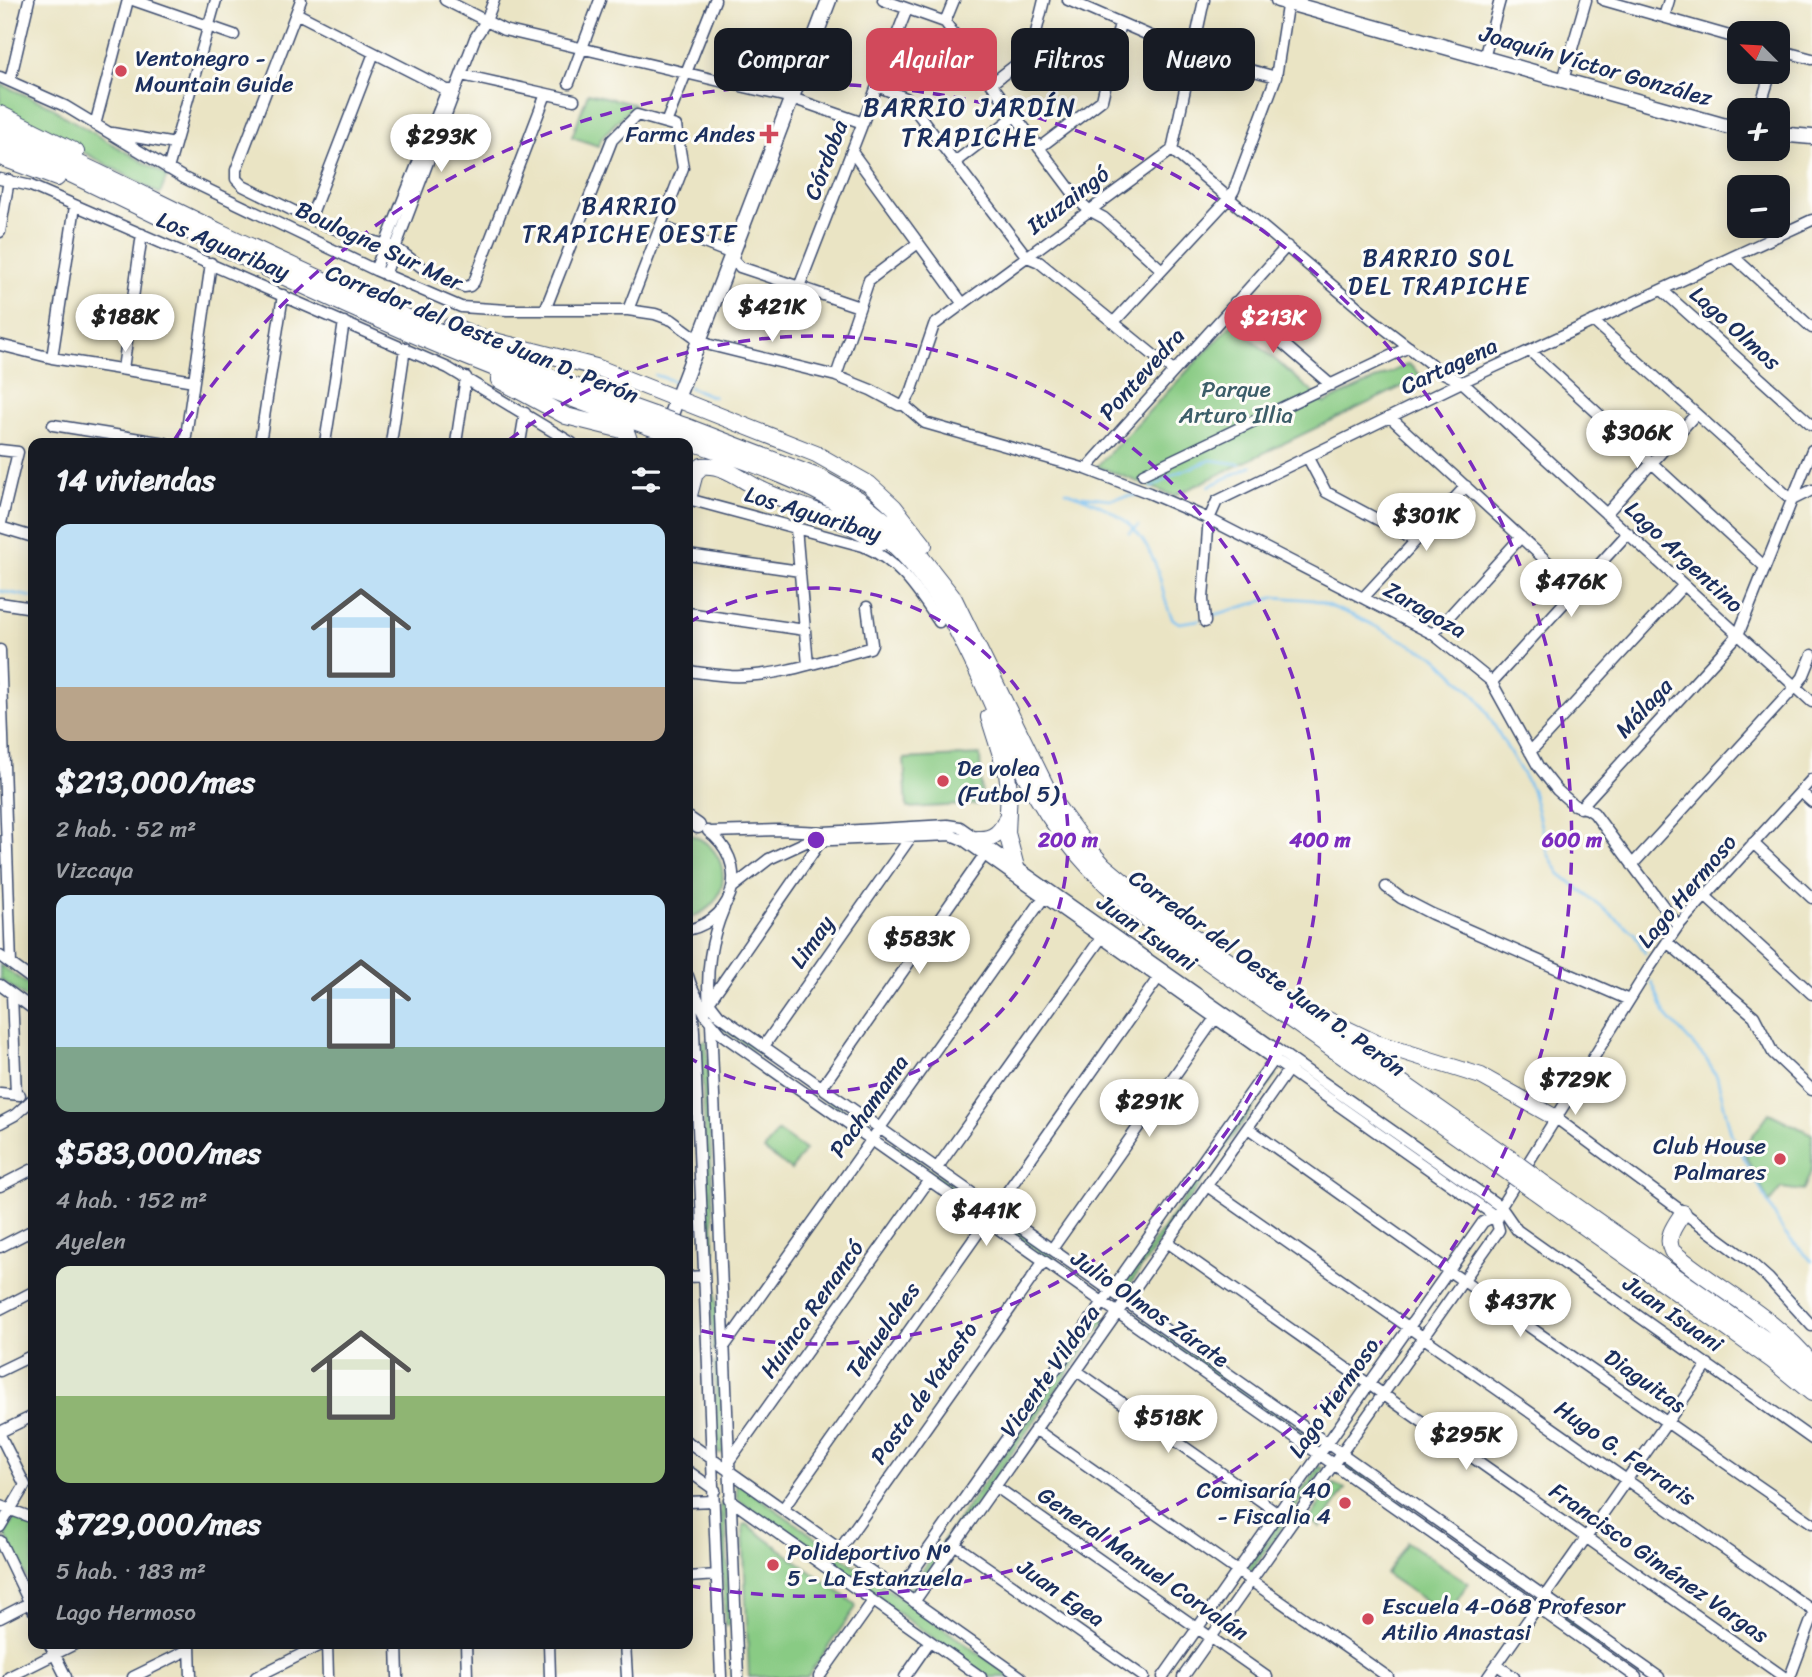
<!DOCTYPE html>
<html lang="es">
<head>
<meta charset="utf-8">
<style>
	body { margin:0; font-family:Sriracha,sans-serif; background:#20242c; color:#f1f3f6; height:100vh; display:flex; flex-direction:column; font-size:26px; white-space:nowrap }
	* { box-sizing:border-box; margin:0 }
	p { font-size:23px; color:#9ea1a6 }
	.icon { flex:none; width:38px; height:38px; fill:none; stroke:currentColor; stroke-width:2; stroke-linecap:round; stroke-linejoin:round }
	.map { position:relative; flex:1; overflow:hidden }
	.sheet { position:absolute; left:28px; top:438px; width:665px; height:1211px; display:flex; flex-direction:column; background:#171b24; border-radius:14px; box-shadow:0 4px 18px #0003 }
	.sheet>* { flex:none }
	.top-card { position:absolute; left:714px; top:28px; width:665px; height:63px; display:flex; gap:14px }
	.needle { width:46px; rotate:294deg }
	.tools { position:absolute; left:1727px; top:21px; display:grid; gap:14px }
	.tools a { display:grid; place-items:center; width:63px; height:63px; border-radius:14px; background:#171b24; box-shadow:0 4px 18px #0003; font-size:35px }
	.price { position:absolute; translate:-50% -60px; padding:0 16px; border-radius:24px; background:#fff; color:#222; font-size:23px; line-height:46px; filter:drop-shadow(0 2px 4px #0008) }
	.price::after { content:''; position:absolute; left:50%; top:42px; width:21px; height:16px; margin-left:-10px; background:inherit; clip-path:polygon(0 0,100% 0,50% 100%) }
	.price.active { background:#d1495b; color:#fff }
	ul { padding:0; list-style:none }
	li { display:grid; align-content:center; gap:14px; height:371px; padding:0 28px }
	li span { display:grid; place-items:center; height:217px; border-radius:14px; color:#555 }
	li>.icon { margin-inline-start:auto }
	span .icon { width:126px; height:126px; fill:#fffc; stroke-width:1 }
	li b { font-size:30px }
	h2 { display:flex; justify-content:space-between; align-items:center; height:84px; padding:0 28px; font-size:30px }
	.tag { padding:0 24px; border-radius:14px; background:#171b24; box-shadow:0 4px 18px #0003; font-size:24px; line-height:63px }
	.tag.active { background:#d1495b; color:#fff }
	.map>svg:first-child { display:block }
</style>
</head>
<body>
<div class="map">
<svg width="1812" height="1677" viewBox="0 0 1812 1677">
	<rect width="100%" height="100%" fill="#fdfcf7"/>
	<filter id="ink" filterUnits="userSpaceOnUse"><feTurbulence type="fractalNoise" baseFrequency=".0143" numOctaves="2"/><feDisplacementMap in="SourceGraphic" scale="14" xChannelSelector="R" yChannelSelector="G"/><feConvolveMatrix kernelMatrix="1 2 1 2 8 2 1 2 1" color-interpolation-filters="sRGB"/></filter>
	<filter id="wash" filterUnits="userSpaceOnUse"><feTurbulence type="fractalNoise" baseFrequency=".00686" numOctaves="4" result="noise"/><feDisplacementMap in="SourceGraphic" scale="28" xChannelSelector="R" yChannelSelector="G"/><feGaussianBlur stdDeviation="1.57" result="paint"/><feColorMatrix in="noise" values="0 0 0 0 0 0 0 0 0 0 0 0 0 0 0 0 0 1.4 0 .05"/><feComposite in="paint" operator="in"/></filter>
	<g filter="url(#wash)">
		<rect width="100%" height="100%" fill="#eae4c4"/>
		<path fill="#89cb84" stroke="#527d71" stroke-width="2" d="M0,84L51,106L61,114L167,176L160,194L54,136L0,111Z
			M588,93L634,104L602,137L598,146L572,137Z
			M1233,323L1325,403L1409,364L1422,377L1174,496L1097,466Z
			M980,755L982,804L907,808L904,759Z
			M688,834C734,847 735,906 688,918Z
			M0,965L33,988V1003L0,979Z
			M721,1022L870,1128L869,1131L720,1027L718,1025Z
			M707,1041L718,1349L713,1351L701,1042Z
			M1273,1073L1276,1075L1126,1290L1122,1287Z
			M1769,1113L1812,1134V1169L1803,1191L1781,1188L1769,1203L1743,1149Z
			M778,1131L805,1150L791,1170L764,1150Z
			M883,1139H886L986,1208L985,1212L882,1142Z
			M1000,1219L1099,1289V1291L1095,1292L997,1223Z
			M1133,1313L1319,1443L1320,1445L1318,1447L1130,1317Z
			M1101,1316L1106,1319L912,1595L908,1591Z
			M720,1362L724,1453H718L714,1363Z
			M1342,1461L1536,1597V1598L1532,1599L1341,1463Z
			M1319,1466L1323,1469L1250,1573L1246,1570Z
			M736,1483L741,1485L1012,1677H988L737,1499Z
			M1333,1484L1345,1489L1320,1527L1309,1520Z
			M720,1505H725L730,1625L725,1626Z
			M15,1517L33,1524V1591L5,1534Z
			M746,1524L855,1604L856,1607L807,1677H749L743,1525Z
			M1407,1542L1468,1583L1447,1615L1386,1574Z
			M1548,1605L1651,1677H1642L1547,1609Z"/>
		<g fill="none" stroke-linecap="round" stroke-linejoin="round">
			<path stroke="#7ac0f1" stroke-width="2.5" d="M655,375L674,381
				M689,387L714,397
				M1209,486L1252,466
				M1151,488L1175,474L1211,460L1240,464
				M1066,491C1112,509 1141,521 1158,572C1163,587 1164,605 1173,619L1179,623L1199,620
				M1083,496L1110,499L1138,495
				M1129,533L1139,526
				M0,591L33,597
				M1211,616L1276,597L1314,600L1357,617L1436,657L1478,698L1532,790L1548,854L1560,874L1634,933L1645,953
				M1652,982L1665,1014L1706,1059L1717,1077L1731,1133L1784,1233L1812,1261"/>
		</g>
	</g>
	<g filter="url(#ink)">
		<g fill="none" stroke-linecap="round" stroke-linejoin="round">
			<g stroke="#3a4a6d" stroke-width="13">
				<path id="minor" d="M133,0L234,35
					M301,0L236,170V179L243,186L310,219L356,237L395,247L428,272L464,287L470,286L474,282L546,94
					M445,0L504,30L792,98L863,123
					M883,0L945,22L1079,201L1089,210L1104,218L1162,270
					M1068,0L1192,54L1276,77
					M1603,0L1740,39
					M296,13L447,90H454
					M1664,17L1669,0
					M945,22L954,0
					M1778,50L1812,59
					M1484,58L1500,0
					M462,75L574,100
					M0,77L65,106L184,178L375,270L461,307L507,310H628L655,314L672,320L699,340L710,345L836,376L871,390L899,405H904L925,423L1086,469L1149,493L1209,519L1433,634L1491,681L1538,766L1557,790L1574,805L1588,809L1594,813L1678,926
					M1563,80L1586,0
					M10,81L29,0
					M569,83L600,0
					M991,84L1031,53L1044,0
					M877,86L906,98L1027,257L1039,262L1173,371
					M1759,110L1771,72
					M666,123L715,0
					M95,125L128,0
					M112,133L175,144
					M1039,148L1102,100L1120,23
					M1172,150L1372,319L1441,372L1462,382L1812,702
					M852,152L963,304
					M955,162L1015,116
					M168,169L216,0
					M0,179L31,186L448,368L572,443
					M310,219L374,53
					M661,226L727,252L740,267L859,307
					M0,232L9,180
					M1734,257L1812,328
					M375,270L447,90
					M385,275L475,38L486,21L494,0
					M799,287L907,9
					M1662,290L1812,425
					M1235,302L1331,385
					M545,310L612,140L637,115L676,126L683,168L628,310
					M1593,321L1792,500L1812,490
					M1113,323L1230,197L1234,190L1276,77L1288,0
					M0,345L52,358L194,381
					M1530,351L1765,567
					M52,358L75,206
					M123,369L142,234
					M836,376L869,280L918,243
					M904,405L912,390L934,325L1172,150L1204,0
					M1390,417L1577,589
					M53,425L165,443
					M185,443L211,263
					M260,443L283,295
					M325,443L344,322
					M391,443L405,348
					M456,443L466,377
					M520,443L525,413
					M0,450L18,452L0,527
					M1308,458L1326,492L1416,540
					M1086,469L1287,246
					M1143,474L1409,347
					M688,499L863,546C899,561 918,591 939,622
					M1606,514L1696,414
					M0,527L33,537
					M796,528L808,665
					M688,555L800,571
					M1363,598L1466,486
					M0,603L33,608
					M688,613L805,630
					M1205,622L1203,599L1208,529L1209,519L1217,501L1462,382L1812,220
					M1433,634L1521,537
					M0,650L11,964
					M688,671C702,673 717,675 731,676C774,678 828,659 870,648L872,644L867,607
					M1492,682L1628,533
					M1530,752L1684,585
					M1801,792L1812,802
					M1580,808L1738,635L1812,450
					M710,832L778,830L824,832L947,825L960,827L1501,1207L1517,1230L1812,1439
					M1753,843L1812,898
					M1632,865L1795,687L1803,677L1812,655
					M733,887L769,859L808,841L951,835L963,840L1498,1218
					M1386,887L1401,898L1432,914L1629,1000
					M1705,896L1812,994
					M688,930C738,918 749,861 708,831
					M1667,942L1754,1016L1773,1053L1812,1090
					M0,956L33,980
					M688,976L691,985L694,1032L721,1677
					M0,985L33,1009
					M691,985L706,1016L721,1034L1636,1677
					M12,994L16,1094
					M709,1002L719,1015L1659,1677
					M709,1002L823,838
					M709,1007C706,971 710,941 724,908
					M711,1023L738,1677
					M764,1046L913,834
					M822,1087L987,851
					M0,1093L20,1095
					M1556,1118L1749,1261L1768,1278L1812,1326
					M0,1123L15,1115L33,1099
					M1248,1128L1449,1271L1812,1523
					M937,1168L1104,934
					M0,1186L33,1169
					M1207,1186L1812,1610
					M1167,1242L1784,1677
					M0,1247L33,1230
					M1052,1249L1218,1014
					M688,1277L704,1276
					M0,1309L33,1292
					M724,1347L1047,893
					M0,1371L33,1355
					M1077,1371L1278,1513
					M1035,1429L1388,1677
					M0,1432L33,1416
					M0,1435L25,1485L0,1527
					M688,1442L1021,1677
					M729,1461L929,1180
					M688,1471L715,1490
					M995,1486L1267,1677
					M729,1499L981,1677
					M688,1502L714,1501
					M0,1506L33,1518
					M783,1509L1161,974
					M0,1541L33,1610
					M954,1544L1144,1677
					M840,1549L1044,1261
					M688,1577L717,1575
					M899,1591L1276,1057
					M914,1602L1291,1066
					M0,1618L33,1601
					M49,1643L66,1677
					M327,1643L328,1677
					M397,1643L398,1677
					M466,1643L467,1677
					M549,1643L550,1677
					M625,1643L627,1677
					M190,1645L191,1677
					M1497,1665L1514,1677
					M9,1677L77,1643
					M133,1677L190,1649
					M256,1677L324,1643
					M819,1677L873,1601
					M905,1677L930,1641
					M1163,1677L1483,1222L1495,1216L1648,970L1678,926L1812,779
					M1183,1677L1499,1230L1495,1216
					M1488,1677L1708,1364
					M1790,1677L1812,1618"/>
			</g>
			<g stroke="#3a4a6d" stroke-width="17">
				<path id="major" d="M1278,0L1740,130
					M1778,134L1812,137
					M660,443L829,0
					M688,819L698,826"/>
			</g>
			<g stroke="#3a4a6d" stroke-width="18">
				<path id="highway" d="M0,114L76,152
					M0,128C75,159 147,197 220,232C362,299 505,364 654,415
					M0,141C96,185 191,233 287,278C405,333 526,383 650,427
					M0,157L57,178
					M451,326L483,338L596,367L816,454L869,484L894,507L924,545
					M499,380L566,416L622,430L627,434L630,443
					M685,426L820,478L858,499L906,538L954,599L1053,801L1087,847L1104,866L1164,916L1508,1157
					M683,439C758,465 835,489 894,545C959,607 985,696 1025,775C1053,831 1094,878 1143,916L1502,1168
					M688,499L695,473L702,466C725,463 746,484 766,492C805,509 845,518 880,543
					M989,717L1007,774L1009,789L1007,833L1016,867
					M977,839C993,840 1002,832 1007,817
					M1328,1020L1376,1043L1481,1076L1556,1118
					M1539,1180L1776,1347L1812,1376
					M1533,1190L1773,1361L1812,1393
					M1683,1213C1675,1225 1665,1237 1672,1251C1718,1290 1774,1316 1812,1364"/>
			</g>
			<use href="#minor" stroke="#fff" stroke-width="10"/>
			<use href="#major" stroke="#fff" stroke-width="14"/>
			<use href="#highway" stroke="#fff" stroke-width="16"/>
			<g stroke="#3a4a6d" stroke-width="18" stroke-linecap="butt">
				<path id="highway-bridge" d="M654,415L685,426
					M650,427L683,439
					M1508,1157L1539,1180
					M1502,1168L1533,1190"/>
			</g>
			<use href="#highway-bridge" stroke="#fff" stroke-width="16"/>
		</g>
	</g>
	<g fill="none" stroke="#7b2cbf" stroke-width="3.5" stroke-dasharray="12 9">
		<path d="M688 623A252 252 0 1 1 688 1057"/>
		<path d="M509 440A504 504 0 1 1 690 1328"/>
		<path d="M175 439A756 756 0 1 1 691 1586"/>
	</g>
	<g fill="#d1495b" stroke="#fdfcf7" stroke-width="2.5">
		<circle cx="121" cy="71" r="7"/>
		<path d="M765.5 123.5h7v7h7v7h-7v7h-7v-7h-7v-7h7z"/>
		<circle cx="943" cy="781" r="7"/>
		<circle cx="1780" cy="1159" r="7"/>
		<circle cx="1345" cy="1503" r="7"/>
		<circle cx="773" cy="1565" r="7"/>
		<circle cx="1368" cy="1619" r="7"/>
	</g>
	<g text-anchor="middle" dominant-baseline="central" stroke-width="6" stroke-linejoin="round" paint-order="stroke">
		<g font-size="23" fill="#1b2f5e" stroke="#fdfcf7" text-anchor="start">
			<text x="135" y="58">Ventonegro -<tspan x="135" dy="26">Mountain Guide</tspan></text>
			<text x="755" y="134" text-anchor="end">Farmc Andes</text>
			<text x="957" y="768">De volea<tspan x="957" dy="26">(Futbol 5)</tspan></text>
			<text x="1766" y="1146" text-anchor="end">Club House<tspan x="1766" dy="26">Palmares</tspan></text>
			<text x="1331" y="1490" text-anchor="end">Comisaría 40<tspan x="1331" dy="26">- Fiscalia 4</tspan></text>
			<text x="787" y="1552">Polideportivo Nº<tspan x="787" dy="26">5 - La Estanzuela</tspan></text>
			<text x="1382" y="1606">Escuela 4-068 Profesor<tspan x="1382" dy="26">Atilio Anastasi</tspan></text>
		</g>
		<g font-size="23" fill="#1b2f5e" stroke="#fdfcf7">
			<text transform="translate(1596 66) rotate(16)">Joaquín Víctor González</text>
			<text transform="translate(826 160) rotate(-69)">Córdoba</text>
			<text transform="translate(1068 200) rotate(-37)">Ituzaingó</text>
			<text transform="translate(223 246) rotate(23)">Los Aguaribay</text>
			<text transform="translate(379 246) rotate(25)">Boulogne Sur Mer</text>
			<text transform="translate(1735 328) rotate(42)">Lago Olmos</text>
			<text transform="translate(482 334) rotate(22)">Corredor del Oeste Juan D. Perón</text>
			<text transform="translate(1449 366) rotate(-25)">Cartagena</text>
			<text transform="translate(1142 374) rotate(-48)">Pontevedra</text>
			<text transform="translate(813 514) rotate(17)">Los Aguaribay</text>
			<text transform="translate(1684 557) rotate(43)">Lago Argentino</text>
			<text transform="translate(1425 610) rotate(30)">Zaragoza</text>
			<text transform="translate(1644 708) rotate(-47)">Málaga</text>
			<text transform="translate(1687 891) rotate(-50)">Lago Hermoso</text>
			<text transform="translate(1147 933) rotate(35)">Juan Isuani</text>
			<text transform="translate(812 942) rotate(-55)">Limay</text>
			<text transform="translate(1267 973) rotate(36)">Corredor del Oeste Juan D. Perón</text>
			<text transform="translate(869 1106) rotate(-55)">Pachamama</text>
			<text transform="translate(812 1309) rotate(-55)">Huinca Renancó</text>
			<text transform="translate(1150 1309) rotate(35)">Julio Olmos Zárate</text>
			<text transform="translate(1673 1314) rotate(35)">Juan Isuani</text>
			<text transform="translate(883 1330) rotate(-55)">Tehuelches</text>
			<text transform="translate(1050 1371) rotate(-55)">Vicente Vildoza</text>
			<text transform="translate(1645 1381) rotate(35)">Diaguitas</text>
			<text transform="translate(924 1393) rotate(-55)">Posta de Yatasto</text>
			<text transform="translate(1334 1398) rotate(-55)">Lago Hermoso</text>
			<text transform="translate(1625 1453) rotate(35)">Hugo G. Ferraris</text>
			<text transform="translate(1659 1563) rotate(35)">Francisco Giménez Vargas</text>
			<text transform="translate(1143 1564) rotate(35)">General Manuel Corvalán</text>
			<text transform="translate(1061 1593) rotate(35)">Juan Egea</text>
		</g>
		<g font-size="23" fill="#3c5e69" stroke="#fdfcf7">
			<text x="1236" y="389">Parque<tspan x="1236" dy="26">Arturo Illia</tspan></text>
		</g>
		<g font-size="24" letter-spacing="2" fill="#1b2f5e" stroke="#fdfcf7">
			<text x="630" y="206">BARRIO<tspan x="630" dy="28">TRAPICHE OESTE</tspan></text>
			<text x="1439" y="258">BARRIO SOL<tspan x="1439" dy="28">DEL TRAPICHE</tspan></text>
		</g>
		<g font-size="26" letter-spacing="2" fill="#1b2f5e" stroke="#fdfcf7">
			<text x="970" y="107">BARRIO JARDÍN<tspan x="970" dy="30">TRAPICHE</tspan></text>
		</g>
	</g>
	<circle cx="816" cy="840" r="10" fill="#7b2cbf" stroke="#fdfcf7" stroke-width="3.5"/>
	<g font-size="21" text-anchor="middle" font-weight="bold" fill="#7b2cbf" stroke="#fdfcf7" stroke-width="6" stroke-linejoin="round" paint-order="stroke">
		<text x="1068" y="847">200 m</text>
		<text x="1320" y="847">400 m</text>
		<text x="1572" y="847">600 m</text>
	</g>
</svg>
<div class="tools">
<a><svg class="needle" viewBox="-14 -14 28 28"><path d="M0-13l5 13h-10z" fill="#e53935"/><path d="M0 13l5-13h-10z" fill="#9ea1a6"/></svg></a>
<a>+</a>
<a>−</a>
</div>
<b class="price" style="left:441px;top:174px">$293K</b>
<b class="price" style="left:772px;top:344px">$421K</b>
<b class="price" style="left:125px;top:354px">$188K</b>
<b class="price active" style="left:1273px;top:355px">$213K</b>
<b class="price" style="left:1637px;top:470px">$306K</b>
<b class="price" style="left:1426px;top:553px">$301K</b>
<b class="price" style="left:1571px;top:619px">$476K</b>
<b class="price" style="left:919px;top:976px">$583K</b>
<b class="price" style="left:1575px;top:1117px">$729K</b>
<b class="price" style="left:1149px;top:1139px">$291K</b>
<b class="price" style="left:986px;top:1248px">$441K</b>
<b class="price" style="left:1520px;top:1339px">$437K</b>
<b class="price" style="left:1168px;top:1455px">$518K</b>
<b class="price" style="left:1466px;top:1472px">$295K</b>
<div class="top-card">
<a class="tag">Comprar</a>
<a class="tag active">Alquilar</a>
<a class="tag">Filtros</a>
<a class="tag">Nuevo</a>
</div>
<section class="sheet">
<h2>14 viviendas<svg class="icon" aria-label="filters" viewBox="0 0 24 24"><path d="M4 7h16M4 17h16"/><circle cx="9" cy="7" r="2"/><circle cx="15" cy="17" r="2"/></svg></h2>
<ul>
<li><span style="background:linear-gradient(#bfe0f5 75%,#b9a48a 0)"><svg class="icon" aria-label="home" viewBox="0 0 24 24"><path d="M3 11l9-7 9 7M6 9v11h12V9"/></svg></span><div><b>$213,000/mes</b><p>2 hab. · 52 m²</p><p>Vizcaya</p></div></li>
<li><span style="background:linear-gradient(#bfe0f5 70%,#7fa58c 0)"><svg class="icon" aria-label="home" viewBox="0 0 24 24"><path d="M3 11l9-7 9 7M6 9v11h12V9"/></svg></span><div><b>$583,000/mes</b><p>4 hab. · 152 m²</p><p>Ayelen</p></div></li>
<li><span style="background:linear-gradient(#dfe7d0 60%,#8fb573 0)"><svg class="icon" aria-label="home" viewBox="0 0 24 24"><path d="M3 11l9-7 9 7M6 9v11h12V9"/></svg></span><div><b>$729,000/mes</b><p>5 hab. · 183 m²</p><p>Lago Hermoso</p></div></li>
</ul>
</section>
</div>
</body>
</html>
